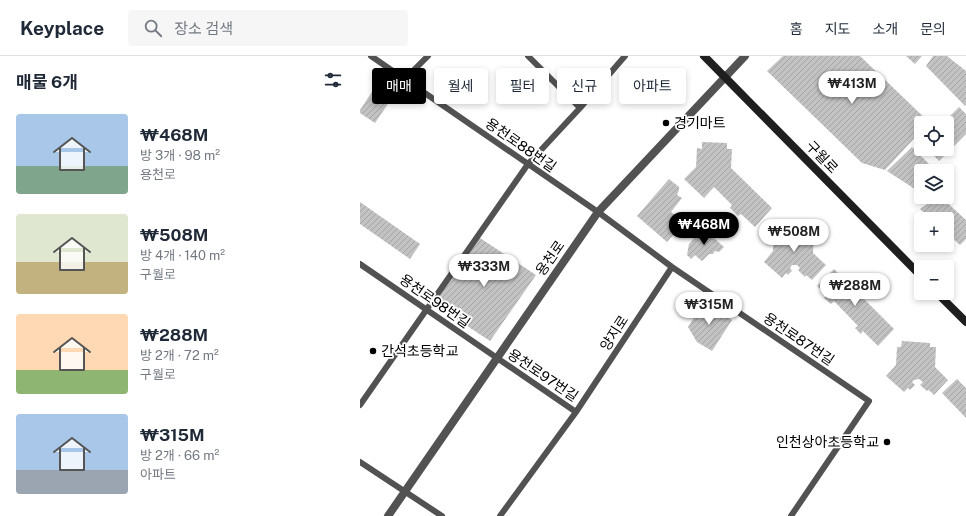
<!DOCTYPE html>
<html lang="ko">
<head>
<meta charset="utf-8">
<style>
	body { margin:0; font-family:"Public Sans","Noto Sans KR",sans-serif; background:#f6f6f7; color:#1f2937; height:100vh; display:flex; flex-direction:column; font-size:15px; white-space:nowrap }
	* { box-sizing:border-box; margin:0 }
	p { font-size:13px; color:#747a83 }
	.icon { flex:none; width:22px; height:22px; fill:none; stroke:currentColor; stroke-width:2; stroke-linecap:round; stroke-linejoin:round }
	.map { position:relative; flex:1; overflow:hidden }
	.side { display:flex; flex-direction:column; background:#fff; width:360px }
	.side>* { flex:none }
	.banner { position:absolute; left:12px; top:12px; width:380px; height:36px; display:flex; gap:8px }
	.fabs { position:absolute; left:554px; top:60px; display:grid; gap:8px }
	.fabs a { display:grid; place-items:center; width:40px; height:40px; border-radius:4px; background:#fff; box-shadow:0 2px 6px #0003; font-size:20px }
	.price { position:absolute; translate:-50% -34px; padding:0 9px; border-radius:14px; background:#fff; color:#222; font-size:13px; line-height:26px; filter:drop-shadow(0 1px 2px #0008) }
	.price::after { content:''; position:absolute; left:50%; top:24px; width:12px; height:9px; margin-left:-6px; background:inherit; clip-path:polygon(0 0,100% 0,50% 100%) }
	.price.selected { background:#000; color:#fff }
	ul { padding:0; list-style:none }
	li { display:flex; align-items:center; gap:12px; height:100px; padding:0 16px }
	li span { display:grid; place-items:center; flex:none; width:112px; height:80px; border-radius:4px; color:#555 }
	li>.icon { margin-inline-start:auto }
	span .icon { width:48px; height:48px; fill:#fffc; stroke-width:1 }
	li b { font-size:17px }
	h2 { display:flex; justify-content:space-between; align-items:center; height:48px; padding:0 16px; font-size:17px }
	.pill { padding:0 14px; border-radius:4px; background:#fff; box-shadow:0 2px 6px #0003; font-size:14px; line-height:36px }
	.pill.selected { background:#000; color:#fff }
	header { display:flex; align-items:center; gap:24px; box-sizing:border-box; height:56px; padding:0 20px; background:#fff; border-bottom:1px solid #e0e1e3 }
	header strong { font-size:19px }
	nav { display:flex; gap:22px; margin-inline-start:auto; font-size:14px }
	.search { width:280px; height:36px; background:#f6f6f7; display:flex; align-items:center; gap:10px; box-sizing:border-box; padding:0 14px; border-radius:4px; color:#747a83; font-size:15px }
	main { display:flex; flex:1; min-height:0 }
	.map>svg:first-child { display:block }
</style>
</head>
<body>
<header>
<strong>Keyplace</strong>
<div class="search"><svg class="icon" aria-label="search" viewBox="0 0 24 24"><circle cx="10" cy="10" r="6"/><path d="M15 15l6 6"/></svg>장소 검색</div>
<nav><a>홈</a><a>지도</a><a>소개</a><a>문의</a></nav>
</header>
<main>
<section class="side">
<h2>매물 6개<svg class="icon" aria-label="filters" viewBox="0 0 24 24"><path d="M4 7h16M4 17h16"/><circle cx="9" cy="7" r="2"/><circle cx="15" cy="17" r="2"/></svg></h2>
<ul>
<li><span style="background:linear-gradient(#a9c7e8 65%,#7fa58c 0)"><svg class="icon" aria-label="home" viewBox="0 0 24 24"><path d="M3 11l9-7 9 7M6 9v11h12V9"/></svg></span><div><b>₩468M</b><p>방 3개 · 98 m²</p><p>용천로</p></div></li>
<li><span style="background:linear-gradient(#dfe7d0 60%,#c2b280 0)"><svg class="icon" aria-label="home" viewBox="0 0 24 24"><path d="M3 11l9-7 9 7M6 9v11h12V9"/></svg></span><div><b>₩508M</b><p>방 4개 · 140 m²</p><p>구월로</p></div></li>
<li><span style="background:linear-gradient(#ffd9b3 70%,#8fb573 0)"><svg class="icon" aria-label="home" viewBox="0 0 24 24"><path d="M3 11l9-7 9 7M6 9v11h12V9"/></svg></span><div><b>₩288M</b><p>방 2개 · 72 m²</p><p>구월로</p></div></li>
<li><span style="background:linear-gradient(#a9c7e8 70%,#9aa5b1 0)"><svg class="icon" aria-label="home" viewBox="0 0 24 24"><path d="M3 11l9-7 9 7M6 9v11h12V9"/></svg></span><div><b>₩315M</b><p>방 2개 · 66 m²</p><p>아파트</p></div></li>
</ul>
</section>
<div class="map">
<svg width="606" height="460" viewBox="0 0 606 460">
	<defs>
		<pattern id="building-hatch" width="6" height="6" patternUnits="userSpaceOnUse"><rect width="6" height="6" fill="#c2c2c2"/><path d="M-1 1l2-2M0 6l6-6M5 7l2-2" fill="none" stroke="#a5a5a5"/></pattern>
	</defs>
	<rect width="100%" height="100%" fill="#fff"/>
	<path fill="url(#building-hatch)" d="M423,0H500L569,66L561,67V75L525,114L502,107L407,15Z
		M546,0H562L555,8Z
		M573,0H587L606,15V48L605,50L566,10Z
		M25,16L42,27L15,67L0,57V54Z
		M599,51L606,58V78L579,105L568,93H587V67H583Z
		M342,86L367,87V93H372L371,112L412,152L395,171L381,158L378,160L370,152L372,149L354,131L344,142L324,123L336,111L337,92L342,93Z
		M552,91L576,115H561V137L527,115Z
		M309,123L319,131V134L317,139L322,142L311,156L319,162L313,171L315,173L314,178L307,186L277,160Z
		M577,141H581L606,164V183L600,189L587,177V163H571L560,153Z
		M0,146L60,188L50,203L0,168Z
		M419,171L448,173V176L454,177L453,197L466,209L452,224L446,219L445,221L438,214L440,212L437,209H432L430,212L432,215L428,219L426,217L422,222L404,206L413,195L414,176H419Z
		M345,174L364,191L359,196L355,195L353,198H349L342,205L335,199L331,203L327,199L329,188L337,179L339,181Z
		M117,180L176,219L130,285L71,246Z
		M474,213L534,273L518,290L503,275L501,278L495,272L498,270L474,245L471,248L464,242L467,239L457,230Z
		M345,245L372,264L352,295L337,286L328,271Z
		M542,285L570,287V291H576L575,311L588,324L574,339L569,334L567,335L560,329L563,326L559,323L554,324L552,326L555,329L550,334L548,332L544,336L526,320L536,309L537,291H541Z
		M597,323L606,332V362L582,337Z"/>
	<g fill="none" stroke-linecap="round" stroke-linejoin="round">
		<path stroke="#525252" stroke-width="6" d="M11,0L238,156L312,211L509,345L431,460
			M168,0L220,52
			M45,23L68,0
			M0,208L216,356
			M0,349L168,108L220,52L265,0
			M0,406L82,460
			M140,460L216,356L312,211"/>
		<path stroke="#525252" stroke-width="8" d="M28,460L238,156L385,0"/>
		<path stroke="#1f1f1f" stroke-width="8" d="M344,0L561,220
			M577,237L606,266"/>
	</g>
	<g fill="#000" stroke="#fff" stroke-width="1.5">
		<circle cx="306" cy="67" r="4"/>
		<circle cx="13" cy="295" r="4"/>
		<circle cx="527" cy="386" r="4"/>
	</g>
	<g text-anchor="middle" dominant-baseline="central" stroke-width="3.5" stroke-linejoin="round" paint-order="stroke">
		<g font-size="14" fill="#000" stroke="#fff" text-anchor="start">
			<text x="314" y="67">경기마트</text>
			<text x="21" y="295">간석초등학교</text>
			<text x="519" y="386" text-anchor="end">인천상아초등학교</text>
		</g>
		<g font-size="14" fill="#000" stroke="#fff">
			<text transform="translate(161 89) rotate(35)">용천로88번길</text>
			<text transform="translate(462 101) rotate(46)">구월로</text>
			<text transform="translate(190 202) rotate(-55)">용천로</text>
			<text transform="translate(75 245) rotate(35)">용천로98번길</text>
			<text transform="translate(254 277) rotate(-57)">양지로</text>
			<text transform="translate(439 283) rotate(34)">용천로87번길</text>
			<text transform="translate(183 319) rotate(34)">용천로97번길</text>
		</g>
	</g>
</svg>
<div class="fabs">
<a><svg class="icon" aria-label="locate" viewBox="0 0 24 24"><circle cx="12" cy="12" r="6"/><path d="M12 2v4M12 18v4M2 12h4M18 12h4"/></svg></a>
<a><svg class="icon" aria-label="layers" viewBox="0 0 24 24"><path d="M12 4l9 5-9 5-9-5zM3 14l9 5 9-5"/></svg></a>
<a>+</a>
<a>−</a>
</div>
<b class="price" style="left:492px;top:49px">₩413M</b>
<b class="price selected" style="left:344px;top:190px">₩468M</b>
<b class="price" style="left:434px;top:197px">₩508M</b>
<b class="price" style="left:124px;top:232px">₩333M</b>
<b class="price" style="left:495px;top:251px">₩288M</b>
<b class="price" style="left:349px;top:270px">₩315M</b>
<div class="banner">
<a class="pill selected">매매</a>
<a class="pill">월세</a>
<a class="pill">필터</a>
<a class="pill">신규</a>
<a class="pill">아파트</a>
</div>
</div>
</main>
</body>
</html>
